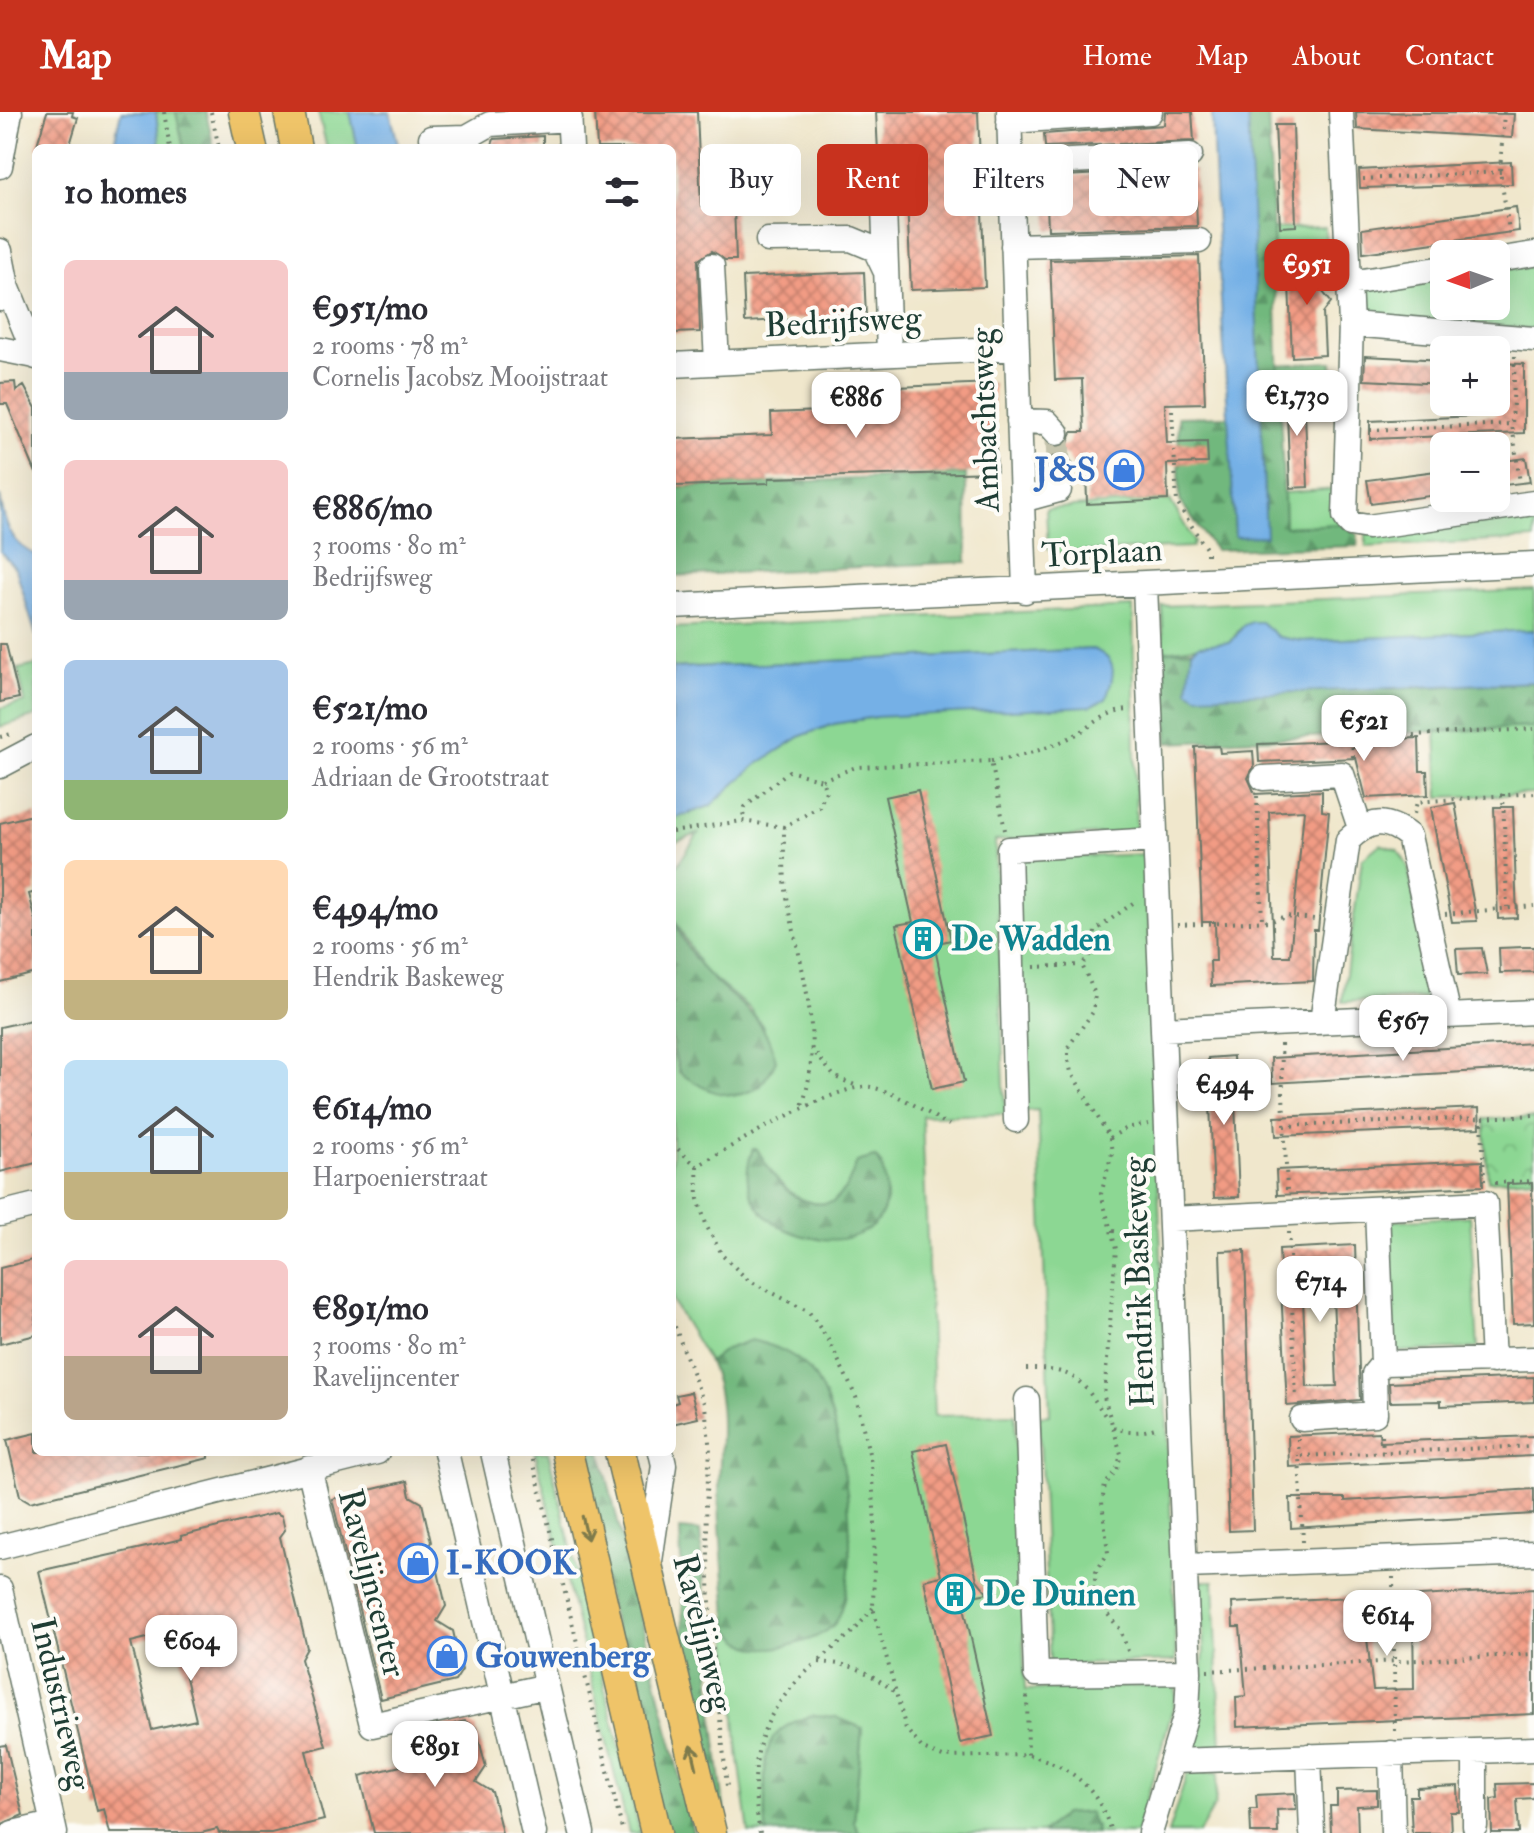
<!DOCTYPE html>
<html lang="en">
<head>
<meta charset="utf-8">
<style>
	body { margin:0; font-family:"IM FELL Double Pica",serif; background:#f7f7f7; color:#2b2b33; height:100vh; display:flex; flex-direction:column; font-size:30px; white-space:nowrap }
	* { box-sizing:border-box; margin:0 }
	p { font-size:26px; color:#7c7c81 }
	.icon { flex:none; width:44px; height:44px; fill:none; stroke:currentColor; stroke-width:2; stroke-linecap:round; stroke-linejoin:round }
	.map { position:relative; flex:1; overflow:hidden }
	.side { position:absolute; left:32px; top:32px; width:644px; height:1312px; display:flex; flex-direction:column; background:#fff; border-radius:12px; box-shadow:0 8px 32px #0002 }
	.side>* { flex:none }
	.guide { position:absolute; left:700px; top:32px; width:714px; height:72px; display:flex; gap:16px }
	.needle { width:52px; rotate:268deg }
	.tools { position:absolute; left:1430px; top:128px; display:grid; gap:16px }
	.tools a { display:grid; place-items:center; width:80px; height:80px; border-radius:12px; background:#fff; box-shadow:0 8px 32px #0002; font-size:40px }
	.price { position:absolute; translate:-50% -68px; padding:0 18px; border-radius:16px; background:#fff; color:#222; font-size:26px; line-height:52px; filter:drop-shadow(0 2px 4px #0008) }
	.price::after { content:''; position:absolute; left:50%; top:48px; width:24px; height:18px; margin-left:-12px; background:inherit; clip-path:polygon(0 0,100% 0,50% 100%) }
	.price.current { background:#c8321e; color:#fff }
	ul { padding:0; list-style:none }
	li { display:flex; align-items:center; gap:24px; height:200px; padding:0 32px }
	li span { display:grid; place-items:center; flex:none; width:224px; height:160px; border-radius:12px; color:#555 }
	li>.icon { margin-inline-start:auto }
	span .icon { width:96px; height:96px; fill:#fffc; stroke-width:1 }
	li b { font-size:34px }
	h2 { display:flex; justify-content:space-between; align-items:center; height:96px; padding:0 32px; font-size:34px }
	.pill { padding:0 28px; border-radius:12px; background:#fff; box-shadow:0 8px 32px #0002; font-size:28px; line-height:72px }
	.pill.current { background:#c8321e; color:#fff }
	header { display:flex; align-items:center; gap:48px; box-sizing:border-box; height:112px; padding:0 40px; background:#c8321e; color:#fff }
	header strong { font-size:38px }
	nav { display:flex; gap:44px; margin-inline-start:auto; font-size:28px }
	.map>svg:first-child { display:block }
</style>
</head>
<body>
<header>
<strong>Map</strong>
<nav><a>Home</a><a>Map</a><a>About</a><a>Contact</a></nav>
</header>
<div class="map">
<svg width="1534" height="1721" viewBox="0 0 1534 1721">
	<defs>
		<pattern id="forest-firs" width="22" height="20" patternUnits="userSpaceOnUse" patternTransform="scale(2)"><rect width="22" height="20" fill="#71b87d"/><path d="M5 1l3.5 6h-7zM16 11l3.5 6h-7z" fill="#5c9767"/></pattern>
		<pattern id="park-crowns" width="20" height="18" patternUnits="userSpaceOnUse" patternTransform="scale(2)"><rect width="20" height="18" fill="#8cd793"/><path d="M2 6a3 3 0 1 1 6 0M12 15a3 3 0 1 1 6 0" fill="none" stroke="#78b97f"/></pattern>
		<pattern id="building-cross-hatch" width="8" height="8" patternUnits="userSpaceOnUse" patternTransform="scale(2)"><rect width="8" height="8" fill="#f29b84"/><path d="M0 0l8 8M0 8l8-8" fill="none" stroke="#c3806d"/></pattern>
	</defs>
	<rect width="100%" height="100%" fill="#fdfcf7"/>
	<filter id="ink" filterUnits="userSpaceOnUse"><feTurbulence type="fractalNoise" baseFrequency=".0125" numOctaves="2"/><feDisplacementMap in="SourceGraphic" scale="16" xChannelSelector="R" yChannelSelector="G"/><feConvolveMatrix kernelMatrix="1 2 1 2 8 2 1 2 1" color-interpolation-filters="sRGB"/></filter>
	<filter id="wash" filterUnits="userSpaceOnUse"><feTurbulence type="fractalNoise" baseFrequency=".006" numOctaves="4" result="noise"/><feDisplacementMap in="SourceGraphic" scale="32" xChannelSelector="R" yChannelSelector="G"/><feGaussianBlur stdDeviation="1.8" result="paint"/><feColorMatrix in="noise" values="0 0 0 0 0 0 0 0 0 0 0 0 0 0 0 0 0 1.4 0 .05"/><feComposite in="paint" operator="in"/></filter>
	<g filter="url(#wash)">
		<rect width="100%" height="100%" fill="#f0e7cc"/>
		<path fill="#8cd793" stroke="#568a64" stroke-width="2" fill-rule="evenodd" d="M156,0H176L184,36H160Z
			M318,0H350L358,36H327Z
			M1325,115L1326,144L1274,146L1273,117Z
			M1534,154V217L1368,204L1359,198L1358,191L1366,178L1444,165V194H1496V159Z
			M1332,250L1333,266L1279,268L1278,253Z
			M1338,377L1340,412L1285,415L1284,381Z
			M1170,388L1194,429L1192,435L1053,441L1048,436L1046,397Z
			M1534,401V427L1366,435V421Z
			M1534,478V518L1302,529L1278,525L1261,510C1245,509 1238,517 1231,530L1164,539L1162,494Z
			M1133,495L1136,720L995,729L1005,1002L922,1004L934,1304L1015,1302L1025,1578L1176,1573V1585L1137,1721H1097L1096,1714L1064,1702L1042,1721H859L854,1710L862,1617L766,1717L767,1721H749L737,1632L728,1517L748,1533L847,1468C848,1404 848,1344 825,1283L726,1237L709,1250L672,1189V933L679,960L734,984L761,974L764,916L750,897L703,858L672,803V761L698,722L672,731V707L710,694L756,653L801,624L834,612L876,605L1093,537L672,556V516ZM753,1037H757C773,1066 796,1099 833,1090L847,1075L857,1050L875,1045L882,1053L886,1092L759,1096C749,1076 744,1059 753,1037Z
			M36,553V604L0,615V596L25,590L18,557Z
			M1534,615V682L1439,685L1436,620Z
			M1380,732L1398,738L1408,754L1432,886L1342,890L1362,747Z
			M1146,742L1176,1549L1050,1553L1039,1304L1050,1303L1038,998L1024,999L1014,773L1023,747Z
			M1470,1104L1478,1236L1394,1240L1391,1109Z
			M535,1340H548L640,1721H629Z
			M1200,1469H1214L1221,1637L1193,1638L1204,1541Z
			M1218,1661L1215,1693L1199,1721H1168L1187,1662Z"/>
		<path fill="url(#forest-firs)" stroke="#487a58" stroke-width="2" d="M176,0H206L214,36H184Z
			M1248,0H1268L1285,415L1340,412L1357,422L1358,434L1215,438L1180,389L1178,305L1229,304L1235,424Z
			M675,351L676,375L966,362L967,450L672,464V352Z
			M1193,538L1390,577L1534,570V615L1168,631L1164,539Z
			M672,803C679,821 690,842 703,857C735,894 761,895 776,948C755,998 715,987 679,960L672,933Z
			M753,1037H757C773,1066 796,1100 833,1090L847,1075L857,1050L875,1045C884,1055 885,1066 886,1079C890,1163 715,1131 753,1037Z
			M751,1228C772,1233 797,1242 810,1259C846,1301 864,1461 837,1508C827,1528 767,1543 747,1533C741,1530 734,1522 728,1517C725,1472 719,1425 719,1380C719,1336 728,1291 709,1250L726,1237Z
			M573,1340H601L693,1721H665Z
			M680,1417L700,1419L714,1612L727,1721H716L684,1548Z
			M814,1603L836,1605L862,1616L854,1710L859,1721H767C764,1707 765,1691 765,1677C764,1633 769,1615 814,1603Z
			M1089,1700L1097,1721H1042L1064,1702Z"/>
		<path fill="url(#park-crowns)" stroke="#568a64" stroke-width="2" d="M1534,1006V1066L1488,1069L1484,1007Z"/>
		<path fill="#75b0e6" stroke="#4a768d" stroke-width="2" d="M121,0H156L160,36H113Z
			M350,0H390L399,36H358Z
			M1212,0H1248L1266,424L1235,425C1228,283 1216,142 1212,0Z
			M0,384C4,410 10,432 36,443V524L16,457L0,439Z
			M1252,510H1261L1278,525L1302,529L1534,518V570L1197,584L1188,578L1192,539L1199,533L1231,530L1244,513Z
			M1093,537C1120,548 1114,563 1106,587L1090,594L876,605L834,612L801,624L756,653L710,694L672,707V556Z"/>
		<g id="blocks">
			<path fill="url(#building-cross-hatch)" fill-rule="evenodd" d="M47,0H73L72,4L78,6L69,36H36Z
				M595,0H697L701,95L734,94L736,148H725L712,139L698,148L700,220L672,221V36H597Z
				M876,0H978L985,175L911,178L907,87L880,81Z
				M1165,0H1192L1194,29L1045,35L1044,22L1164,13Z
				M1356,0L1514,2L1512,26L1357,17Z
				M1275,13H1293L1296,114L1280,115Z
				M543,24V36H491L494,27Z
				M1511,50L1512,72L1360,76L1359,58Z
				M1195,57L1197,114L1048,118L1046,65Z
				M1516,95L1519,119L1363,141L1362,117Z
				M1199,144L1205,291L1165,292L1167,331L1207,330L1208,351L1167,352L1168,388L1087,392L1086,355H1074L1067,343L1056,342L1055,336L1068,332L1072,320H1084L1082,267L1055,268L1050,148Z
				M1321,146L1323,180L1331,190L1323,201L1325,243L1292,245L1288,147Z
				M864,160L866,204L745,210L743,165Z
				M1365,244L1444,248V272L1364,268Z
				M1496,251L1524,252V321L1370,327V309L1496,303Z
				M15,270L16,279L24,274L36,296V361L7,292H0V271Z
				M993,271L997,360L769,366V371L676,374L672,327L772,323L771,301L873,297L872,276Z
				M1286,277H1304L1308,375L1290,376Z
				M1526,346L1530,370L1496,374V350Z
				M1444,358V382L1371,392L1367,368Z
				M0,532H6L19,586L0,590Z
				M1419,626L1420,659H1427L1428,683L1366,686L1356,646L1259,650L1258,632Z
				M1219,634L1220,641L1253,639L1254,654L1248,666L1255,682L1322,679V699L1329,700L1318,818H1314L1313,869L1211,874L1210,849H1216L1215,810H1202L1195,635ZM1304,698L1290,844H1274L1269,700Z
				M918,678L951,828L934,832L964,970L932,977L896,813L913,810L885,685Z
				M1455,691L1461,726L1477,809L1452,810L1440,747L1431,695Z
				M1494,695H1513L1517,806L1498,807Z
				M36,702V780L29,782L36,809V861L0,870V711Z
				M1524,835H1534V860L1500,861L1499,836Z
				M1482,836L1487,862L1458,863L1456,837Z
				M36,907V1051L0,1060V915Z
				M1534,931V956L1272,971L1271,946Z
				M1233,944L1239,1085L1214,1086L1208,946Z
				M1479,996L1480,1016L1276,1024L1275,1005Z
				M1482,1049L1483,1074L1277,1083L1276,1058Z
				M1532,1071L1534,1211L1513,1212L1507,1072Z
				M1355,1133L1360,1288L1287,1294L1279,1137ZM1332,1164L1337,1274L1307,1275L1302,1166Z
				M1245,1138L1253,1418L1229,1419L1220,1139Z
				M36,1147V1223L0,1232V1156Z
				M1534,1265V1290L1441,1294V1289L1390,1290L1389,1271Z
				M691,1280L698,1306L672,1312V1292L678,1290L676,1283Z
				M1379,1320L1380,1330L1534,1324V1344L1289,1355L1288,1324Z
				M36,1321V1340H209V1346L30,1390L20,1384L7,1328Z
				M946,1332L977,1468L988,1481L962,1486L993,1624L960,1631L924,1468L941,1464L913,1339Z
				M407,1369L410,1384L422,1391L431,1430L421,1446L437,1455L446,1494L437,1509L453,1519L462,1558L455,1569L381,1587L332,1387Z
				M1534,1377V1402L1291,1416L1290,1386H1345V1389Z
				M276,1401L282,1404L285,1418L280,1425L307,1536L301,1547L326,1634L306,1639L324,1708L271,1721H219L217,1717L201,1721H110L104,1697L97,1699L39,1459L182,1427L181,1424ZM175,1519L196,1608L152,1618L131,1530Z
				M1534,1477V1602L1237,1615L1236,1585L1246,1584L1240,1515H1233L1232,1491L1372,1484V1487ZM1405,1504V1508L1413,1507L1414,1577L1373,1578L1365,1509H1373V1505Z
				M465,1609L476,1616L486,1655L476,1670L492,1680L502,1721H374L360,1664L433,1646L426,1619Z
				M6,1633L23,1703L0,1713V1634Z
				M1534,1671V1686L1517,1687L1519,1721H1492L1491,1687L1498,1686L1497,1672Z
				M1458,1674L1459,1700H1450L1451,1721H1412L1410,1684H1417V1676Z
				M1377,1678V1693L1357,1694L1358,1721H1331L1330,1694H1337V1679Z
				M1295,1681L1296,1697L1277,1698L1278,1721H1251L1250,1697H1257L1256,1683Z"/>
		</g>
	</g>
	<g filter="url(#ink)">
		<use href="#blocks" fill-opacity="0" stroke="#687869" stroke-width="2"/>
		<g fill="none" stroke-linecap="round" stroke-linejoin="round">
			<path stroke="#c6c5ae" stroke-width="24" stroke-dasharray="24 12" stroke-linecap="butt" d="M1057,321L1059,356"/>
			<g stroke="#687869" stroke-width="27">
				<path id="minor" d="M569,0L571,36
					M1009,0L1025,479
					M1341,0L1351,212L1345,404L1350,412L1368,415L1534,391
					M1009,9L1150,0
					M431,26L467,25L490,12L570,7
					M1011,52L1190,43
					M0,54L10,0
					M884,95L889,242
					M768,128L851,127L875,137L885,158
					M1013,134L1199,129
					M0,139L7,174L0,187
					M1496,148L1534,142
					M712,154L717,251
					M1350,171L1444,156
					M7,174L36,245
					M1351,212L1534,227
					M0,237L35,244
					M672,253L1017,236
					M1019,309L1047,310L1057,321
					M1022,388L1059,378V356
					M1145,473L1189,1560L1187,1599L1150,1721
					M672,494L1534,452
					M0,654L36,635
					M1263,666L1342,662L1360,716
					M1322,910L1348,728C1370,707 1386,706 1409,724L1449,904
					M1163,917L1534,900
					M1016,1008L1009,737L1155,728
					M0,1102L36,1093
					M1171,1107L1485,1091L1493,1249
					M1383,1251L1534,1247
					M1027,1288L1036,1562L1189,1560
					M1302,1307L1375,1302L1374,1262L1383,1251L1377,1097
					M446,1340L534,1721
					M493,1340L547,1574
					M309,1356L372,1613L547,1574L582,1721
					M0,1435L377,1340
					M650,1449L664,1353L661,1340
					M1186,1454L1534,1441
					M0,1477L55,1721
					M1475,1639V1714
					M1391,1641L1393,1721
					M1309,1644L1312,1721
					M1174,1649L1534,1637
					M13,1721L53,1712"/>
			</g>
			<g stroke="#687869" stroke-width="33">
				<path id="major" d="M244,0L252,36
					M289,0L296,36
					M567,1340L656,1721
					M620,1340L711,1721"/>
			</g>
			<path stroke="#687869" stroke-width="4" stroke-dasharray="2 6" stroke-linecap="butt" d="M164,0L170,36
				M211,0L219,36
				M1504,0L1500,59L1510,125
				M1363,67L1501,60
				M1515,244L1512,312L1520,371
				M1172,298L1177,391L1207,438V446
				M1370,318L1512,312
				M0,625L11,622
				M1353,645L1352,626L1534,617
				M991,649C1021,645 1051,636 1077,622C1095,612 1108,598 1129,597
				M822,668L856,655L991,649L1005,718
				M1503,682L1507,795
				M1257,684L1262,809
				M1414,702L1417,690L1534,681
				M784,715L742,709L745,695L789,659L822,668L826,679L819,695L784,715C784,740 783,765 788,790C801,860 826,926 801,997
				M672,720L742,709
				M1445,802L1534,794
				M1177,813L1272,809L1285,804L1315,807
				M1034,855L1081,853
				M1281,932L1287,1079
				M811,936L835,965L857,974
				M1284,1014L1482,1006
				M1110,1026L1126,1016L1148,1012
				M672,1032L697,1054C728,1036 840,969 871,975C898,981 925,1000 949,1013
				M697,1054L698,1087L707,1115L723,1144L748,1168L809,1200L829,1229L856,1285L871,1350L875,1412L873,1496L906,1617L923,1637L943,1645L1028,1643L1027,1582
				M1484,1069L1482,1006L1534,1003
				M1495,1071L1534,1069
				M1113,1119L1135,1122L1150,1118
				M1289,1120L1296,1287
				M672,1207L705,1294L710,1339L706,1394L711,1517L727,1675
				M1026,1257C1077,1256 1081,1268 1108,1308
				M1113,1315C1130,1322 1142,1321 1158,1315
				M1382,1323L1383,1340
				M1298,1327L1299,1344
				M531,1340L623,1721
				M1303,1430L1299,1344L1534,1334
				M1393,1465L1395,1619
				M873,1496L855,1518L817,1550C854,1552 866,1558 895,1580
				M1128,1539L1120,1517L1100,1493L1094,1476L1096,1460L1108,1441L1102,1390L1105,1373L1117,1357L1121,1342L1104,1285L1116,1137L1101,1082L1112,1041L1110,1026L1071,960L1068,947V935L1093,900L1095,882L1082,853L1094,837L1095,819L1137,788
				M1207,1559L1534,1542
				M1029,1643C1071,1653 1101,1679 1111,1721
				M760,1721C747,1645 758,1602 817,1550"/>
			<use href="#minor" stroke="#fff" stroke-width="24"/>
			<use href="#major" stroke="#efc469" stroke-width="30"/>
		</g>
		<defs><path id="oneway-shaft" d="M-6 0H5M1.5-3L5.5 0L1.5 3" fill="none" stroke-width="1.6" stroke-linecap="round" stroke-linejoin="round" transform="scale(2)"/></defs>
		<g stroke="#7d7a4c">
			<use href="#oneway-shaft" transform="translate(585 1416) rotate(77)"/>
			<use href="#oneway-shaft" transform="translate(694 1645) rotate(-103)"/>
		</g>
	</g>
	<defs>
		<g id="shop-ring" transform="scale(2)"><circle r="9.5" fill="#fdfcf7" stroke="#3f7fe0" stroke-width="1.5"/><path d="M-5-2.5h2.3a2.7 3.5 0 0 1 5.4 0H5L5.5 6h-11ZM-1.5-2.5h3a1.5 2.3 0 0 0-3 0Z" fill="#3f7fe0"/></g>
		<g id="building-ring" transform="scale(2)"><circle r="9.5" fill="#fdfcf7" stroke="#0f9aa8" stroke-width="1.5"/><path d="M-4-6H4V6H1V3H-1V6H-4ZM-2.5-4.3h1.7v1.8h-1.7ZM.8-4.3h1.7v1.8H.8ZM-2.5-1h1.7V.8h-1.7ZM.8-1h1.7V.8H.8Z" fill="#0f9aa8"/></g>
	</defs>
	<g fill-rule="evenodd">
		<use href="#shop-ring" x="1124" y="358"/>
		<use href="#building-ring" x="923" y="827"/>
		<use href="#shop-ring" x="418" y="1451"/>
		<use href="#building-ring" x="955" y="1482"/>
		<use href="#shop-ring" x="447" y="1544"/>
	</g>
	<g text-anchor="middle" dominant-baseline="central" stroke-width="8" stroke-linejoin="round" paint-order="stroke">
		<g font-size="34" fill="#1f3d34" stroke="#fdfcf7">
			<text transform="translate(843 210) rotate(-3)">Bedrijfsweg</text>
			<text transform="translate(985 308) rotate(-92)">Ambachtsweg</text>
			<text transform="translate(1102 441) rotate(-3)">Torplaan</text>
			<text transform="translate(1139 1170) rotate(-92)">Hendrik Baskeweg</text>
			<text transform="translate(372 1471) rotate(76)">Ravelijncenter</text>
			<text transform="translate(703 1521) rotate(76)">Ravelijnweg</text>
			<text transform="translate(61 1592) rotate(77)">Industrieweg</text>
		</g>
		<g font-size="34" font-weight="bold" fill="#366cbe" stroke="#fdfcf7" text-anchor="start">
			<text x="1096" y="358" text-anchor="end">J&amp;S</text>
			<text x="446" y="1451">I-KOOK</text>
			<text x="475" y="1544">Gouwenberg</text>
		</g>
		<g font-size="34" font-weight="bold" fill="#0d838f" stroke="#fdfcf7" text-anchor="start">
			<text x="951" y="827">De Wadden</text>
			<text x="983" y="1482">De Duinen</text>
		</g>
	</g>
</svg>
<div class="tools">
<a><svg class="needle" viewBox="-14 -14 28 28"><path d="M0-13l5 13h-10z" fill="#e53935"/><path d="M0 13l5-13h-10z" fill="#7c7c81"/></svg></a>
<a>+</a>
<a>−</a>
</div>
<b class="price current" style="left:1307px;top:195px">€951</b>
<b class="price" style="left:1297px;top:326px">€1,730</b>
<b class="price" style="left:856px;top:328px">€886</b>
<b class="price" style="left:1364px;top:651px">€521</b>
<b class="price" style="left:1403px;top:951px">€567</b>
<b class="price" style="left:1224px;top:1015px">€494</b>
<b class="price" style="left:1320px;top:1212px">€714</b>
<b class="price" style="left:1387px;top:1546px">€614</b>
<b class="price" style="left:191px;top:1571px">€604</b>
<b class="price" style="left:435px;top:1677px">€891</b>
<div class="guide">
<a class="pill">Buy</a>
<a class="pill current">Rent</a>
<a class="pill">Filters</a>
<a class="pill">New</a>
</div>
<section class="side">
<h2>10 homes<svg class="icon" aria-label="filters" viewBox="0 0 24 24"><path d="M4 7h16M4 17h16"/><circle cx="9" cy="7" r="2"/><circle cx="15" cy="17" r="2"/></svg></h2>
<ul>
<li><span style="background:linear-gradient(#f6c9c9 70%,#9aa5b1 0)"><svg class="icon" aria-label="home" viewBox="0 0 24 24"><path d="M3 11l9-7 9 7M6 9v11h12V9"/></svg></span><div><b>€951/mo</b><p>2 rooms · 78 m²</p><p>Cornelis Jacobsz Mooijstraat</p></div></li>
<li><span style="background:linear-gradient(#f6c9c9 75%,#9aa5b1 0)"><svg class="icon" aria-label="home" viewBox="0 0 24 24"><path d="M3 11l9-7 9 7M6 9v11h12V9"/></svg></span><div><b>€886/mo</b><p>3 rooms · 80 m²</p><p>Bedrijfsweg</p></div></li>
<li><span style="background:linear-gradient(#a9c7e8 75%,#8fb573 0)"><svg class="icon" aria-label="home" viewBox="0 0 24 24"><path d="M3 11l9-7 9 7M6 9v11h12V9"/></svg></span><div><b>€521/mo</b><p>2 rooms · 56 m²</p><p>Adriaan de Grootstraat</p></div></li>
<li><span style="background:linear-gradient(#ffd9b3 75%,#c2b280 0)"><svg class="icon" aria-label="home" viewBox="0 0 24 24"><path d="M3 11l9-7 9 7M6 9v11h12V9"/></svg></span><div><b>€494/mo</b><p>2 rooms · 56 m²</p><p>Hendrik Baskeweg</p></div></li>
<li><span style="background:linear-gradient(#bfe0f5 70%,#c2b280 0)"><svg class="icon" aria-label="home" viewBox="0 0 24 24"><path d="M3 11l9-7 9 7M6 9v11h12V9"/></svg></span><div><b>€614/mo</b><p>2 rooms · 56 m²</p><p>Harpoenierstraat</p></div></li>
<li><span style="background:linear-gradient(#f6c9c9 60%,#b9a48a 0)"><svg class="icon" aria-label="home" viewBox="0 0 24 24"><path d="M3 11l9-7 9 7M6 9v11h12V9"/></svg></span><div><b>€891/mo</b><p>3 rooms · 80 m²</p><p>Ravelijncenter</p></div></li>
</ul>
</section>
</div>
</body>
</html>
